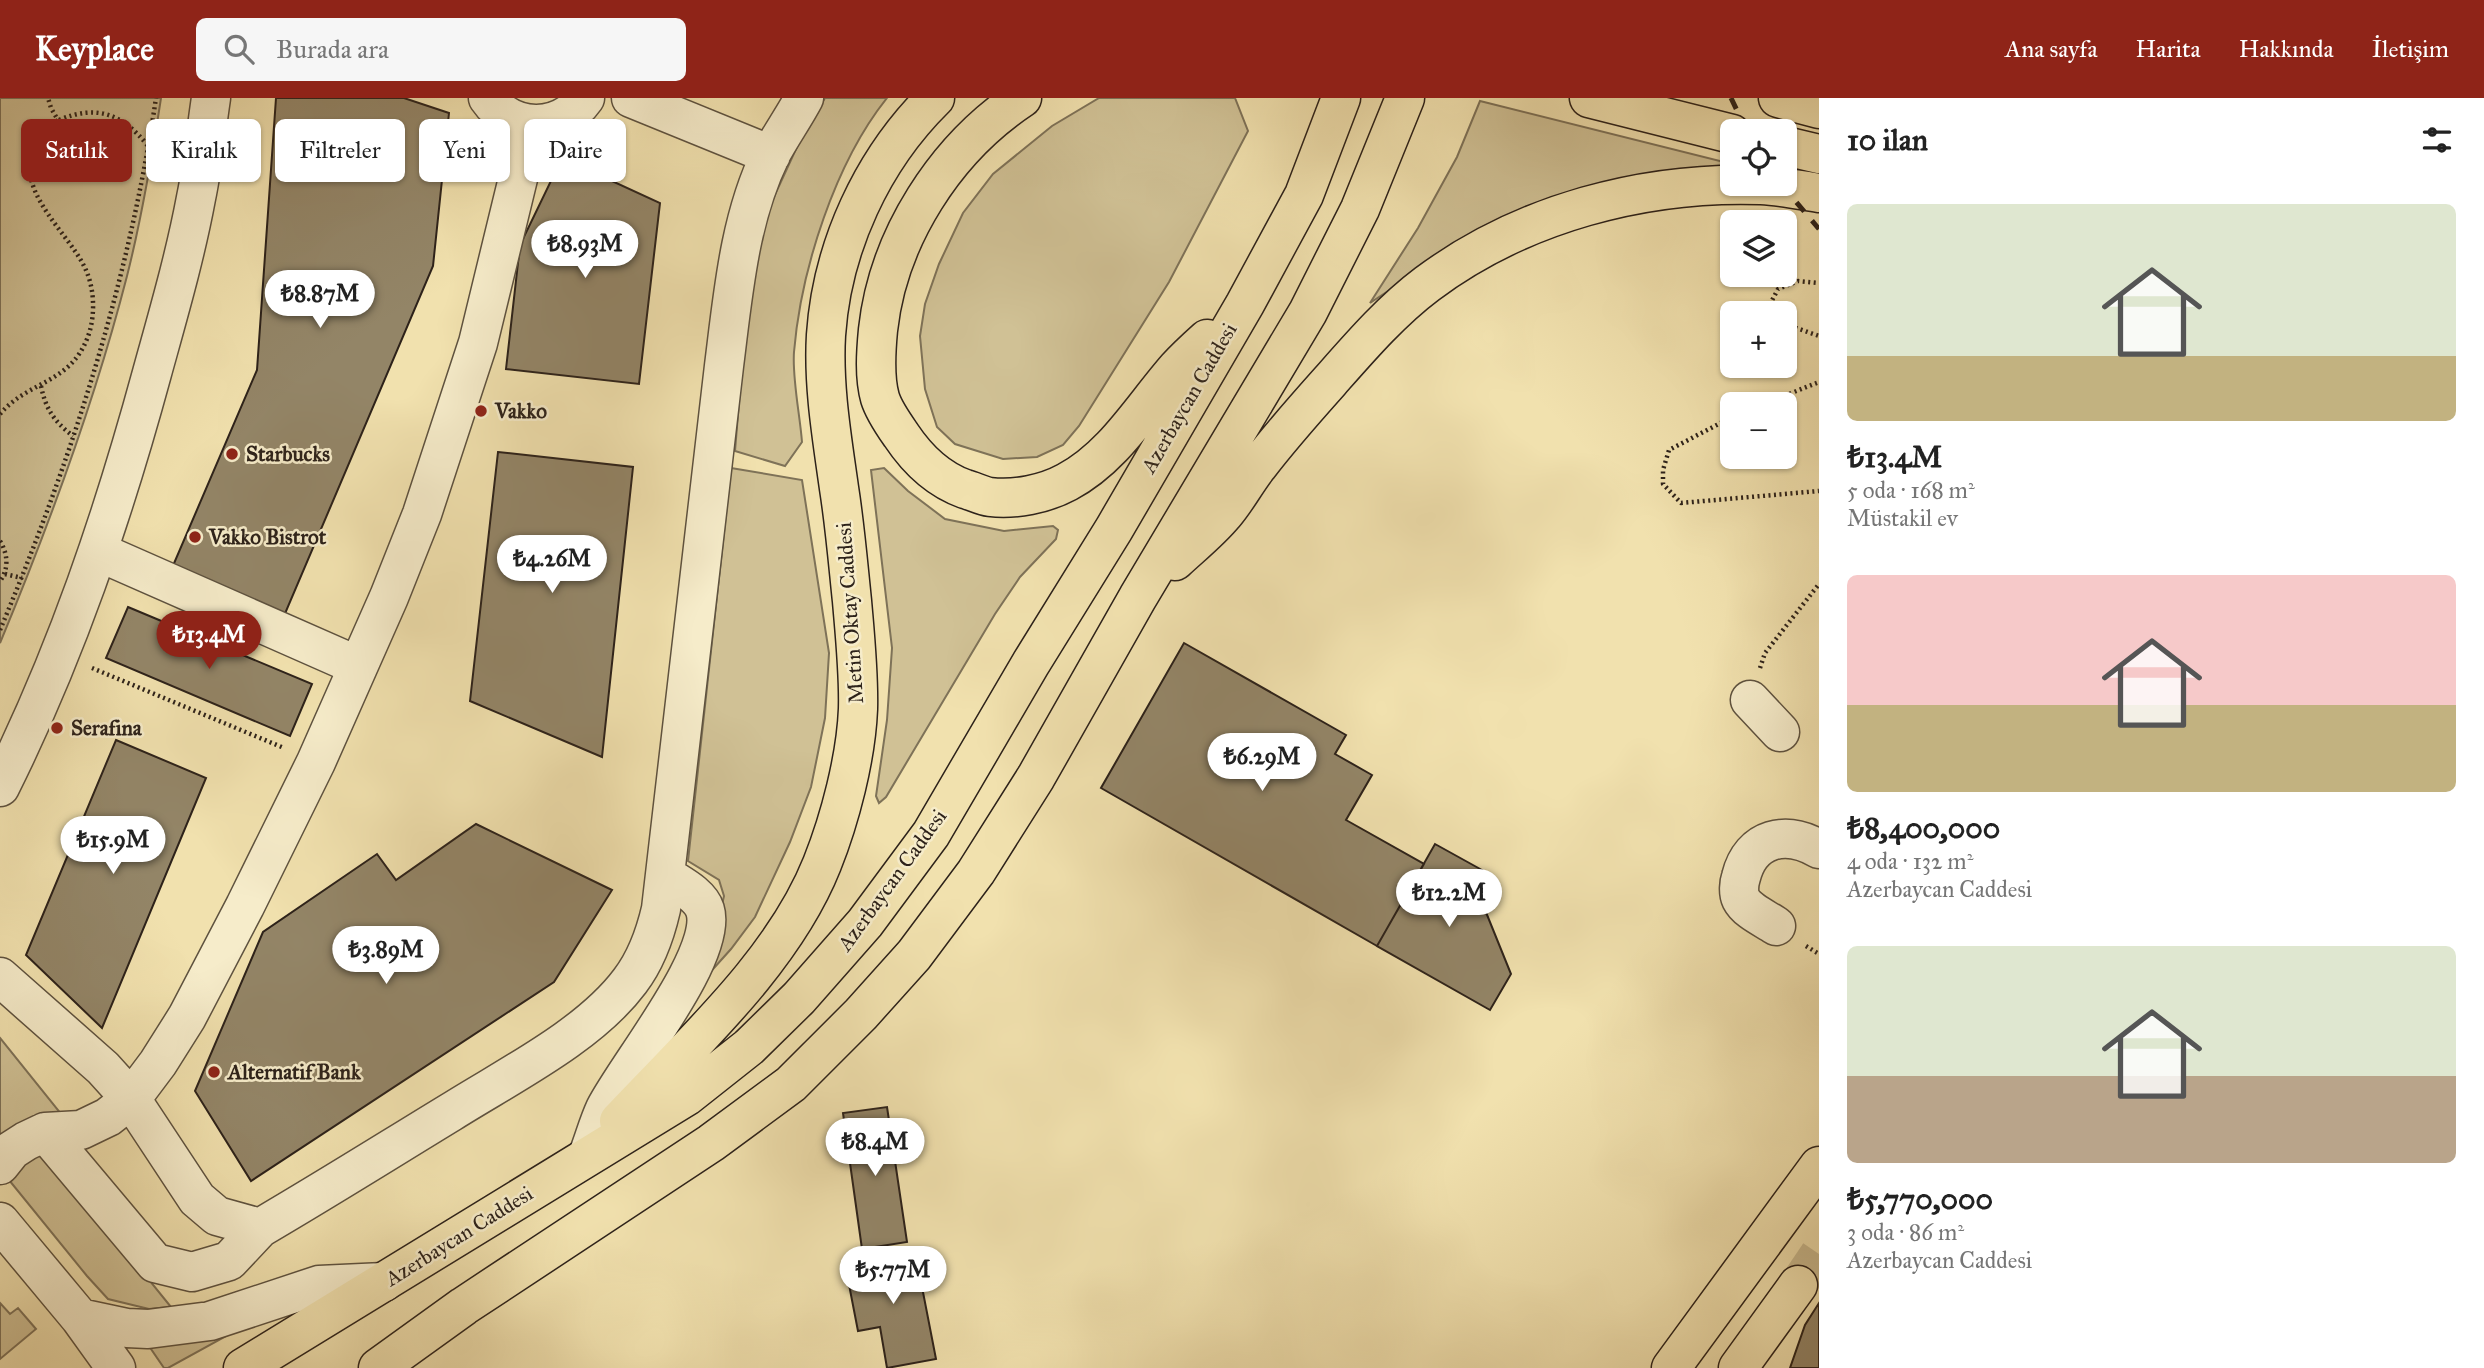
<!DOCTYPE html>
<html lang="tr">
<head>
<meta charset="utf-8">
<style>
	body { margin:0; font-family:"IM FELL Great Primer",serif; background:#f6f6f6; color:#222; height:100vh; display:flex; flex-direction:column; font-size:26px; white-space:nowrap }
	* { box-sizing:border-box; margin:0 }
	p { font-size:23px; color:#767676 }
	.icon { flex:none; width:38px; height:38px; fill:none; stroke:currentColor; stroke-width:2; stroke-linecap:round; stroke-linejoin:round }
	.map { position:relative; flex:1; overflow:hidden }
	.panel { display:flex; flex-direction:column; background:#fff; width:665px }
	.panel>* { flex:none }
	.guide { position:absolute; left:21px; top:21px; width:665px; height:63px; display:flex; gap:14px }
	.buttons { position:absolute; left:1720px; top:21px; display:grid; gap:14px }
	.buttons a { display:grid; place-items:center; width:77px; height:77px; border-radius:10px; background:#fff; box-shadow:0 2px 5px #0004; font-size:35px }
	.price { position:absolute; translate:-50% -60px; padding:0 16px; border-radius:24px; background:#fff; color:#222; font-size:23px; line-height:46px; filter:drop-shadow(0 2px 4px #0008) }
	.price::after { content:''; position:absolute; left:50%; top:42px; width:21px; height:16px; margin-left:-10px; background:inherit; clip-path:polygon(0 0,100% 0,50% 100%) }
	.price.current { background:#8f2418; color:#fff }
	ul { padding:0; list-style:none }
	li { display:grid; align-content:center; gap:14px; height:371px; padding:0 28px }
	li span { display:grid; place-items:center; height:217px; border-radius:10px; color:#555 }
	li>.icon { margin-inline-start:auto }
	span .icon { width:126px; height:126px; fill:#fffc; stroke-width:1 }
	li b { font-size:30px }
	h2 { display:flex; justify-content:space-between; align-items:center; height:84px; padding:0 28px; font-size:30px }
	.chip { padding:0 24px; border-radius:10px; background:#fff; box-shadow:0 2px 5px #0004; font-size:24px; line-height:63px }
	.chip.current { background:#8f2418; color:#fff }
	header { display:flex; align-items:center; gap:42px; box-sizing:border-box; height:98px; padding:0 35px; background:#8f2418; color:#fff }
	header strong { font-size:33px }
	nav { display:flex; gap:38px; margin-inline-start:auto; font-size:24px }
	.search { width:490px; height:63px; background:#f6f6f6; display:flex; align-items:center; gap:18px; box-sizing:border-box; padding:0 24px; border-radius:10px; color:#767676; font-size:26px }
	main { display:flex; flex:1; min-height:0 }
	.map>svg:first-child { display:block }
</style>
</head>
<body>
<header>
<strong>Keyplace</strong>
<div class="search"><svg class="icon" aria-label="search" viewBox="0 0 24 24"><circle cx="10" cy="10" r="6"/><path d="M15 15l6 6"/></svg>Burada ara</div>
<nav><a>Ana sayfa</a><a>Harita</a><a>Hakkında</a><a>İletişim</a></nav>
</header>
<main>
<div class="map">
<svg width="1819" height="1270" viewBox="0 0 1819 1270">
	<rect width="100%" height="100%" fill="#f1e1ae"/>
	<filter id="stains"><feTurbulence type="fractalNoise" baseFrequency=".00286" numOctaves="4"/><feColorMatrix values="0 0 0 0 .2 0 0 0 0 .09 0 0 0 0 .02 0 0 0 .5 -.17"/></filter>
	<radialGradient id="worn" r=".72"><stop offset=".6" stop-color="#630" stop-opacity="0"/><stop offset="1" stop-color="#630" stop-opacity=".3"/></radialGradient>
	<path fill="#d0c195" stroke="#7e7258" stroke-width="2" d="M0,0H161C152,59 142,119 127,178C95,303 50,425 0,545Z
		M825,0H887C835,65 801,171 794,254C792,280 800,317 802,344L785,368L735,353L747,207L767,114L802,38Z
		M1099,0H1235L1248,33L1169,184L1079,328L1063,347L1037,359L1003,361L955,346L937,329L925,291L920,238L925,206L939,166L963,115L993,76L1052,28Z
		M1480,3L1732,66V70L1474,136L1370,205L1418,130L1457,59Z
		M731,370L802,382L829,555L825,620L811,689L790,744L755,819L731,851L705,880L724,798L719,782L688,763Z
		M884,370L908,393L945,421L1004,433L1053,428L1058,432L1056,441L1020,479L995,516L886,699L879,705L876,698L887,622L892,550L871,372Z
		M0,940L62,1017L0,1043Z
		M36,1055L48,1057L171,1209L149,1211L108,1201L87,1178L9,1082Z
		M0,1205L10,1216L18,1210L36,1231L0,1261Z
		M259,1220L168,1270H164L149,1248Z"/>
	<path fill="#938567" stroke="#2d221a" stroke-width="2" d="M276,0H404L449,15L433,168L284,518L172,470L257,272Z
		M562,60L660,105L639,286L506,271L520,147Z
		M498,354L633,369L602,659L470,603Z
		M128,509L312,586L290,638L106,560Z
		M1184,545L1346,637L1335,656L1372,677L1346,722L1424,766L1377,848L1101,690Z
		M116,642L206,680L102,930L26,857Z
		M476,726L612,792L554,884L251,1083L195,993L263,834L377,756L396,782Z
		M1435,746L1491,777L1479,797L1511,876L1490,912L1377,848Z
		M887,1009L907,1144L862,1151L843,1015Z
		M915,1153L936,1261L887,1270L880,1229L858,1233L845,1166Z
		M1819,1205V1270H1790L1805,1227Z"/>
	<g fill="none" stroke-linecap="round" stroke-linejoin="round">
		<path stroke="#cabb90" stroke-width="38" stroke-dasharray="38 19" stroke-linecap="butt" d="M1798,1187L1819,1156"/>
		<g stroke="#5e523f" stroke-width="41">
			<path id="minor" d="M488,0C512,35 561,34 585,0
				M631,0L771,57
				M99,454L358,568
				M1750,602L1780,634
				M0,689C66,557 113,418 152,275C168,217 185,159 196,100C203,67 206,33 211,0
				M1776,828C1766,821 1747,813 1741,801C1738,795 1739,785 1741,779C1751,739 1786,732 1819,751
				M0,879L103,970L131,1001L197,1101L217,1118L260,1130C325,1092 387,1053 451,1014C508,978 589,938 630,883C646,862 655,837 661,811L724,268C733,197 739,121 771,56C781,37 794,19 804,0
				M45,1034L155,1165L192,1174L229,1163L260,1130
				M588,1057C594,1042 598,1026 605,1011C626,969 719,856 705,812C700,796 678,786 665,777
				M0,1067L12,1052L26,1043L45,1034L81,1032L108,1019L131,1001L158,965L187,919L245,808L316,664L389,499L422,416L478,245L531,27
				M0,1124L80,1220L116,1270
				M80,1220L127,1230L148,1231L210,1223L319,1187L384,1184"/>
		</g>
		<g stroke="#2d221a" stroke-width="41">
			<path id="major" d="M1022,0C945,51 888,140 878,232C876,253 874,279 880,300C884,313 894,327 901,337C917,361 937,381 965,391C973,393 982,398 990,399C1015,402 1045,396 1067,384C1114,359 1142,310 1177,270C1186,260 1197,250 1207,241
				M1589,0L1732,36
				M1778,0L1819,11
				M1785,48L1819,56
				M1175,463C1191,448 1210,433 1224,416C1237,401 1246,383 1258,368C1280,339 1305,311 1330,283C1360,249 1391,213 1427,186C1522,115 1644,83 1761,87C1780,88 1800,92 1819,95
				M619,1023C690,947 783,864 822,766C840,721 856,660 858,611C859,576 855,538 852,503C848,465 845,428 839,390C832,340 823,288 826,237C832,149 872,62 935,0
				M243,1270L687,998L749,949L799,900L865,825L931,736L1031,565L1114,431L1245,206L1304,97L1341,0
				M378,1270L464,1208L711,1045L791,986L861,916L914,857L976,774L1036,679L1138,499L1308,214L1360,111L1405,0
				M1671,1270L1819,1068
				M1738,1270L1798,1187"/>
		</g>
		<path stroke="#2d221a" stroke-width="4.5" stroke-dasharray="2 3.5" stroke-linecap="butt" d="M59,22C97,6 123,16 148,48
			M1771,215L1767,212L1778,191L1798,183L1819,185
			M1785,226L1819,238
			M41,288C46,312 54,323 73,338
			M1764,306L1819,284
			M0,316C28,283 69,286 87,241C96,219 95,189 84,168C65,130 8,88 38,39C42,32 52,27 58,22L51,10L48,0
			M1732,319L1669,352L1663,372V386L1681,405L1819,393
			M0,443C8,456 9,471 0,483
			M5,476L22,480
			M0,532C72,361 129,183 156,0
			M92,570L284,650
			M1760,570L1765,555L1819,486
			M1806,848L1819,856"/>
		<use href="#minor" stroke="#f6ecca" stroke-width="38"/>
		<use href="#major" stroke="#f1e1ae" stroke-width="38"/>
		<path stroke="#2d221a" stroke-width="5" stroke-dasharray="12 12" stroke-linecap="butt" d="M1731,0L1747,33
			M1781,86L1819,131"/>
	</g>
	<g fill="#8f2418" stroke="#f6ecca" stroke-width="2.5">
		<circle cx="481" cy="313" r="7"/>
		<circle cx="232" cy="356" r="7"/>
		<circle cx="195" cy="439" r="7"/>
		<circle cx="57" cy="630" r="7"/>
		<circle cx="214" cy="974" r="7"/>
	</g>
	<g text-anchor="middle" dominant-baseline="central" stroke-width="5" stroke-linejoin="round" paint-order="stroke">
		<g font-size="21" fill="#2d221a" stroke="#f6ecca">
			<text transform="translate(1189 300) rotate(-60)">Azerbaycan Caddesi</text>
			<text transform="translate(850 515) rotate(-94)">Metin Oktay Caddesi</text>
			<text transform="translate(892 782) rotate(-54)">Azerbaycan Caddesi</text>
			<text transform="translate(459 1138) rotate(-32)">Azerbaycan Caddesi</text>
		</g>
		<g font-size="21" font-weight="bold" fill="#2d221a" stroke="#f6ecca" text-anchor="start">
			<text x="495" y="313">Vakko</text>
			<text x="246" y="356">Starbucks</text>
			<text x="209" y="439">Vakko Bistrot</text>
			<text x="71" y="630">Serafina</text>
			<text x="228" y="974">Alternatif Bank</text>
		</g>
	</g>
	<rect width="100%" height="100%" filter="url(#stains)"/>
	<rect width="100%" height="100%" fill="url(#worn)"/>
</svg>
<div class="buttons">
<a><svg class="icon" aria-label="locate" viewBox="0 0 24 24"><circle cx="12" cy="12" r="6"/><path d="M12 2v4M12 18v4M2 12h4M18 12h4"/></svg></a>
<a><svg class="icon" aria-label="layers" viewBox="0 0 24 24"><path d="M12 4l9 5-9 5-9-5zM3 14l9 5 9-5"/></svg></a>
<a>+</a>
<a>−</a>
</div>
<b class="price" style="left:585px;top:182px">₺8.93M</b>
<b class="price" style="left:320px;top:232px">₺8.87M</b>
<b class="price" style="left:552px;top:497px">₺4.26M</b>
<b class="price current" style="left:209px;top:573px">₺13.4M</b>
<b class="price" style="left:1262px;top:695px">₺6.29M</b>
<b class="price" style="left:113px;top:778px">₺15.9M</b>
<b class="price" style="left:1449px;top:831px">₺12.2M</b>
<b class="price" style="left:386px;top:888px">₺3.89M</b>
<b class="price" style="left:875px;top:1080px">₺8.4M</b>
<b class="price" style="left:893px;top:1208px">₺5.77M</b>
<div class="guide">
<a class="chip current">Satılık</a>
<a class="chip">Kiralık</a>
<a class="chip">Filtreler</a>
<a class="chip">Yeni</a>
<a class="chip">Daire</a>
</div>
</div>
<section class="panel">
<h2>10 ilan<svg class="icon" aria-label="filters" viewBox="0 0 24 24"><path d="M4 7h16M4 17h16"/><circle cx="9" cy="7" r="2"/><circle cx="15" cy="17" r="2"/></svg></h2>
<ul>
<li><span style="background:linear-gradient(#dfe7d0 70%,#c2b280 0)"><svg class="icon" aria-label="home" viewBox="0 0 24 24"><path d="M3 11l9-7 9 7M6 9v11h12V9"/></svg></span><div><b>₺13.4M</b><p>5 oda · 168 m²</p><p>Müstakil ev</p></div></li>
<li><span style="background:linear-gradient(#f6c9c9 60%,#c2b280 0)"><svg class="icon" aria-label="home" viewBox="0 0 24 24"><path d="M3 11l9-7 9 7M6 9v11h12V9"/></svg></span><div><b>₺8,400,000</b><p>4 oda · 132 m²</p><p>Azerbaycan Caddesi</p></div></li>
<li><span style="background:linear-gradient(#dfe7d0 60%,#b9a48a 0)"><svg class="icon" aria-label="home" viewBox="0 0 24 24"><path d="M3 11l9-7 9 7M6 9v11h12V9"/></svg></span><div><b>₺5,770,000</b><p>3 oda · 86 m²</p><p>Azerbaycan Caddesi</p></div></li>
</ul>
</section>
</main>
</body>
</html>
